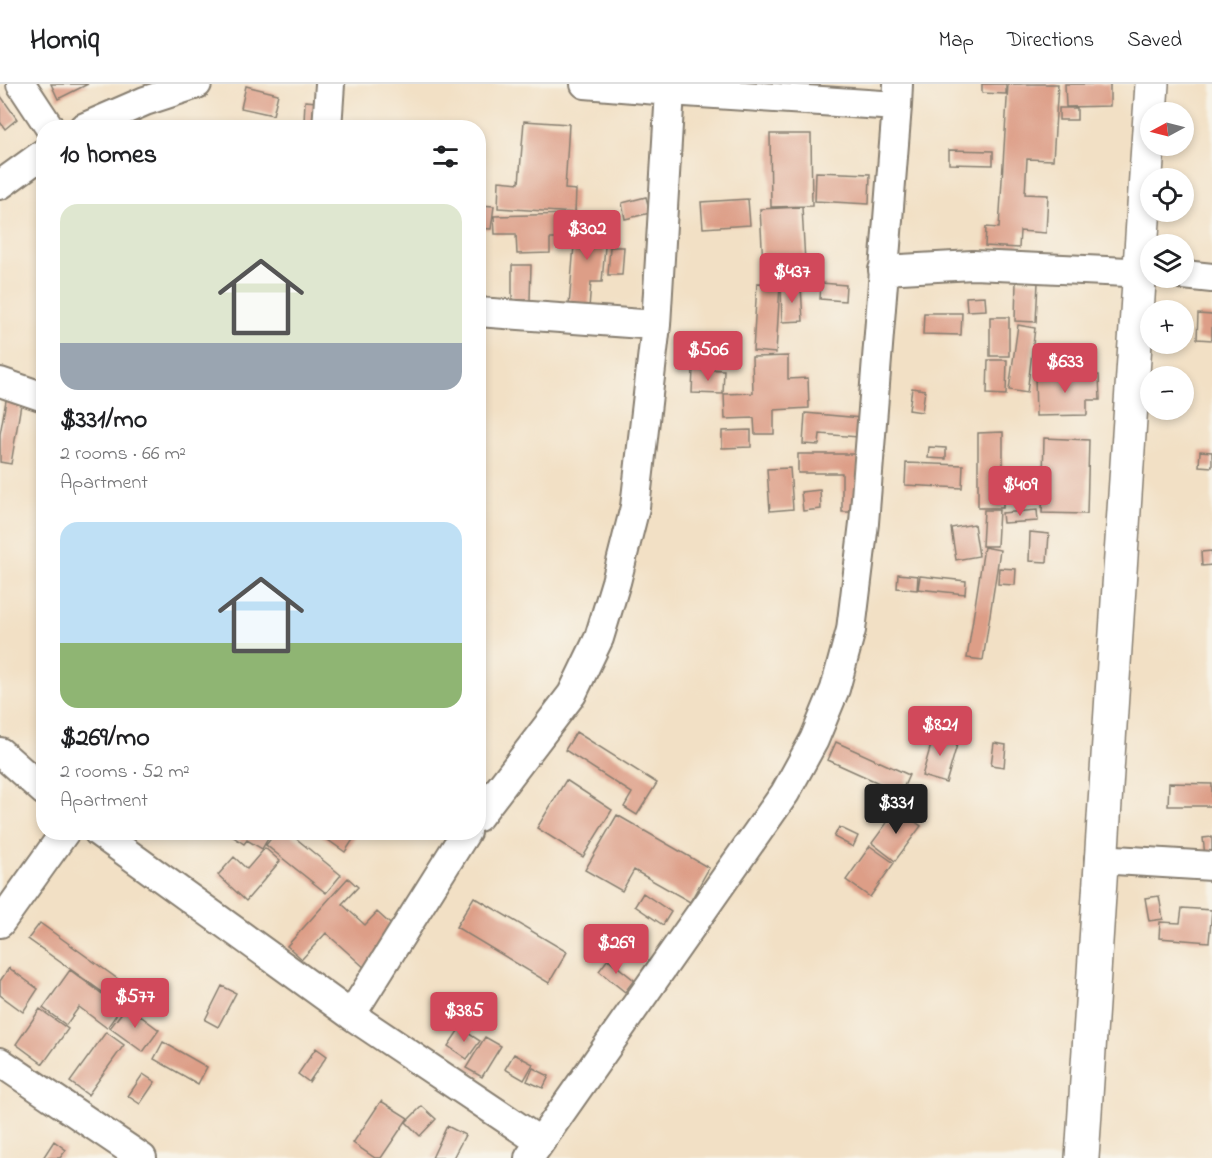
<!DOCTYPE html>
<html lang="en">
<head>
<meta charset="utf-8">
<style>
	body { margin:0; font-family:"Indie Flower",sans-serif; background:#f2f2f2; color:#202124; height:100vh; display:flex; flex-direction:column; font-size:22px; white-space:nowrap }
	* { box-sizing:border-box; margin:0 }
	p { font-size:20px; color:#757577 }
	.icon { flex:none; width:33px; height:33px; fill:none; stroke:currentColor; stroke-width:2; stroke-linecap:round; stroke-linejoin:round }
	.map { position:relative; flex:1; overflow:hidden }
	.drawer { position:absolute; left:36px; top:36px; width:450px; height:720px; display:flex; flex-direction:column; background:#fff; border-radius:24px; box-shadow:0 3px 9px #0003 }
	.drawer>* { flex:none }
	.needle { width:39px; rotate:263deg }
	.tools { position:absolute; left:1140px; top:18px; display:grid; gap:12px }
	.tools a { display:grid; place-items:center; width:54px; height:54px; border-radius:50%; background:#fff; box-shadow:0 3px 9px #0003; font-size:30px }
	.price { position:absolute; translate:-50% -51px; padding:0 14px; border-radius:6px; background:#d1495b; color:#fff; font-size:20px; line-height:39px; filter:drop-shadow(0 2px 3px #0008) }
	.price::after { content:''; position:absolute; left:50%; top:36px; width:18px; height:14px; margin-left:-9px; background:inherit; clip-path:polygon(0 0,100% 0,50% 100%) }
	.price.selected { background:#222; color:#fff }
	ul { padding:0; list-style:none }
	li { display:grid; align-content:center; gap:12px; height:318px; padding:0 24px }
	li span { display:grid; place-items:center; height:186px; border-radius:18px; color:#555 }
	li>.icon { margin-inline-start:auto }
	span .icon { width:108px; height:108px; fill:#fffc; stroke-width:1 }
	li b { font-size:26px }
	h2 { display:flex; justify-content:space-between; align-items:center; height:72px; padding:0 24px; font-size:26px }
	header { display:flex; align-items:center; gap:36px; box-sizing:border-box; height:84px; padding:0 30px; background:#fff; border-bottom:2px solid #e0e0e0 }
	header strong { font-size:28px }
	nav { display:flex; gap:33px; margin-inline-start:auto; font-size:21px }
	.map>svg:first-child { display:block }
</style>
</head>
<body>
<header>
<strong>Homiq</strong>
<nav><a>Map</a><a>Directions</a><a>Saved</a></nav>
</header>
<div class="map">
<svg width="1212" height="1074" viewBox="0 0 1212 1074">
	<rect width="100%" height="100%" fill="#f7f3e8"/>
	<filter id="ink" filterUnits="userSpaceOnUse"><feTurbulence type="fractalNoise" baseFrequency=".0167" numOctaves="2"/><feDisplacementMap in="SourceGraphic" scale="12" xChannelSelector="R" yChannelSelector="G"/><feConvolveMatrix kernelMatrix="1 2 1 2 8 2 1 2 1" color-interpolation-filters="sRGB"/></filter>
	<filter id="wash" filterUnits="userSpaceOnUse"><feTurbulence type="fractalNoise" baseFrequency=".008" numOctaves="4" result="noise"/><feDisplacementMap in="SourceGraphic" scale="24" xChannelSelector="R" yChannelSelector="G"/><feGaussianBlur stdDeviation="1.35" result="paint"/><feColorMatrix in="noise" values="0 0 0 0 0 0 0 0 0 0 0 0 0 0 0 0 0 1.4 0 .05"/><feComposite in="paint" operator="in"/></filter>
	<g filter="url(#wash)">
		<rect width="100%" height="100%" fill="#f2e0c5"/>
		<g id="blocks">
			<path fill="#dd9e87" d="M51,0H88L58,15Z
				M982,0H1006V10L982,9Z
				M1008,0H1058L1053,76L1027,75L1025,110L1048,111L1046,149L1020,147L1019,164L985,162L986,143L999,144Z
				M1065,0H1110V22L1066,23Z
				M246,2L278,10L273,31L241,24Z
				M0,11L17,35L5,45L0,38Z
				M305,17L317,18L316,39H304Z
				M1059,24H1077V36H1059Z
				M524,37L569,40L565,105L576,106L575,129L498,124L499,97L519,99Z
				M770,50H811L812,122L771,123Z
				M949,66L993,67V81L949,80Z
				M816,88L870,90L869,120L815,117Z
				M646,113L650,129L625,135L622,119Z
				M748,115L750,141L703,144L701,118Z
				M478,121L494,122L491,145L478,144Z
				M802,123L806,197L764,199L760,125Z
				M572,130L573,155H550V169L517,170L516,150H495L494,132Z
				M576,137L607,139L602,198H591L589,224L569,222Z
				M610,163H624L622,191H608Z
				M512,181H531L530,216H512Z
				M1016,197L1038,198L1036,238L1015,237Z
				M757,199L780,200L776,269L753,267Z
				M821,199L846,201L845,217L820,215Z
				M801,202L803,237L782,238L781,203Z
				M985,212L986,226L967,227L966,213Z
				M924,229H962L961,251L923,250Z
				M1198,230L1212,231V256L1197,255Z
				M990,233H1009V272H990Z
				M1018,241L1035,244L1027,309L1009,306Z
				M788,272V295L808,294L809,324L774,326V350H755L754,334L725,335L724,310L753,309L752,273Z
				M988,276H1007L1006,311L987,310Z
				M693,285L724,286L723,310L692,309Z
				M1099,291L1100,316H1087V331L1036,332L1035,292Z
				M912,304L925,306L922,328L909,326Z
				M7,311L22,314L11,380L0,378V350Z
				M805,329L861,334L859,353L820,350L819,361L803,360Z
				M751,346V363L722,364V347Z
				M1003,348V424H978V349Z
				M1044,354L1089,356L1087,430L1042,429Z
				M929,363L946,364V375L928,374Z
				M1200,367L1212,368V383L1199,382Z
				M798,370H859L858,428H842V389H798Z
				M906,379L963,381L962,404L905,401Z
				M790,384L793,425L770,427L767,385Z
				M820,406L821,425L803,427L801,408Z
				M984,426H999L997,462H982Z
				M1037,426L1038,437L1003,439L1002,429Z
				M974,440L979,472L956,476L951,444Z
				M1030,448L1049,450L1047,478L1029,477Z
				M984,463L1000,466L983,576L967,574Z
				M1212,467V481L1202,482L1201,468Z
				M999,484L1016,485L1015,501L998,500Z
				M898,490L918,492L917,506L897,504Z
				M920,492L966,497L965,510L918,505Z
				M935,647L959,654L946,699L922,692Z
				M576,648L657,699L637,731L624,723L632,709L565,666Z
				M836,658L909,691L901,709L828,676Z
				M994,659L1006,661L1004,683L991,681Z
				M566,696L612,726L583,773L537,744Z
				M1169,699L1212,700V722H1168Z
				M897,725L921,742L895,777L872,759Z
				M617,731L709,784L690,818L634,786L622,807L585,786Z
				M839,743L858,752L853,763L834,753Z
				M226,748H272L262,765L247,756L244,760Z
				M276,748H288L341,791L326,809L266,761Z
				M323,748H358L345,768L321,751Z
				M1212,753V789H1207L1203,754Z
				M870,762L894,779L870,813L846,796Z
				M265,764L280,777L246,817L218,791L234,773L247,785Z
				M348,794L358,803L342,820L365,841L377,828L399,848L366,885L326,849L302,875L287,862Z
				M643,809L671,828L663,841L635,822Z
				M1159,812L1163,835L1149,837L1145,814Z
				M474,813L567,868L549,899L456,843Z
				M1182,824L1212,826L1209,858L1159,854L1160,838L1180,839Z
				M40,839L133,906L122,922L28,855Z
				M608,875L634,896L625,908L599,887Z
				M9,884L38,905L23,928L0,911V897Z
				M70,886L121,924L107,944L79,923L66,941L43,924Z
				M222,902L236,909L218,943L205,936Z
				M127,922L159,946L143,968L110,944Z
				M40,925L68,945L43,980L16,960Z
				M460,944L480,957L467,975L448,962Z
				M106,948L124,961L88,1011L70,998Z
				M485,953L501,962L482,993L466,984Z
				M163,958L207,983L198,1000L154,975Z
				M316,964L327,972L309,998L298,990Z
				M514,970L533,980L524,996L505,985Z
				M533,984L549,992L543,1004L527,997Z
				M143,990L155,998L140,1020L128,1012Z
				M381,1017L408,1034L381,1074H375L353,1059Z
				M422,1022L436,1035L420,1052L406,1038Z
				M447,1042L465,1051L453,1074H432Z
				M54,1057L66,1066L60,1074H43Z"/>
		</g>
	</g>
	<g filter="url(#ink)">
		<use href="#blocks" fill-opacity="0" stroke="#877e70" stroke-width="1.5"/>
		<g fill="none" stroke-linecap="round" stroke-linejoin="round">
			<g stroke="#877e70" stroke-width="32">
				<path id="minor" d="M21,0L50,44
					M585,0L670,7
					M83,44L145,17L197,0
					M327,44L330,0
					M0,101L44,69
					M883,186L973,181L1150,189
					M1184,191L1212,194
					M478,228L656,241
					M0,298L44,313
					M0,668L44,707
					M478,733L572,610L599,554L616,498L635,423L656,241L670,7L897,22L898,0
					M98,748L351,931L539,1057
					M1099,775L1212,782
					M0,839L65,748
					M351,931L466,748
					M0,978L142,1074
					M529,1074L785,709L814,656L835,605L851,546L864,439L897,22"/>
			</g>
			<g stroke="#877e70" stroke-width="36">
				<path id="secondary" d="M1082,1074C1102,716 1131,358 1152,0"/>
			</g>
			<use href="#minor" stroke="#fff" stroke-width="28"/>
			<use href="#secondary" stroke="#fff" stroke-width="33"/>
		</g>
	</g>
</svg>
<div class="tools">
<a><svg class="needle" viewBox="-14 -14 28 28"><path d="M0-13l5 13h-10z" fill="#e53935"/><path d="M0 13l5-13h-10z" fill="#757577"/></svg></a>
<a><svg class="icon" aria-label="locate" viewBox="0 0 24 24"><circle cx="12" cy="12" r="6"/><path d="M12 2v4M12 18v4M2 12h4M18 12h4"/></svg></a>
<a><svg class="icon" aria-label="layers" viewBox="0 0 24 24"><path d="M12 4l9 5-9 5-9-5zM3 14l9 5 9-5"/></svg></a>
<a>+</a>
<a>−</a>
</div>
<b class="price" style="left:587px;top:177px">$302</b>
<b class="price" style="left:792px;top:220px">$437</b>
<b class="price" style="left:708px;top:298px">$506</b>
<b class="price" style="left:1065px;top:310px">$633</b>
<b class="price" style="left:1020px;top:433px">$409</b>
<b class="price" style="left:940px;top:673px">$821</b>
<b class="price selected" style="left:896px;top:751px">$331</b>
<b class="price" style="left:616px;top:891px">$269</b>
<b class="price" style="left:135px;top:945px">$577</b>
<b class="price" style="left:464px;top:959px">$385</b>
<section class="drawer">
<h2>10 homes<svg class="icon" aria-label="filters" viewBox="0 0 24 24"><path d="M4 7h16M4 17h16"/><circle cx="9" cy="7" r="2"/><circle cx="15" cy="17" r="2"/></svg></h2>
<ul>
<li><span style="background:linear-gradient(#dfe7d0 75%,#9aa5b1 0)"><svg class="icon" aria-label="home" viewBox="0 0 24 24"><path d="M3 11l9-7 9 7M6 9v11h12V9"/></svg></span><div><b>$331/mo</b><p>2 rooms · 66 m²</p><p>Apartment</p></div></li>
<li><span style="background:linear-gradient(#bfe0f5 65%,#8fb573 0)"><svg class="icon" aria-label="home" viewBox="0 0 24 24"><path d="M3 11l9-7 9 7M6 9v11h12V9"/></svg></span><div><b>$269/mo</b><p>2 rooms · 52 m²</p><p>Apartment</p></div></li>
</ul>
</section>
</div>
</body>
</html>
